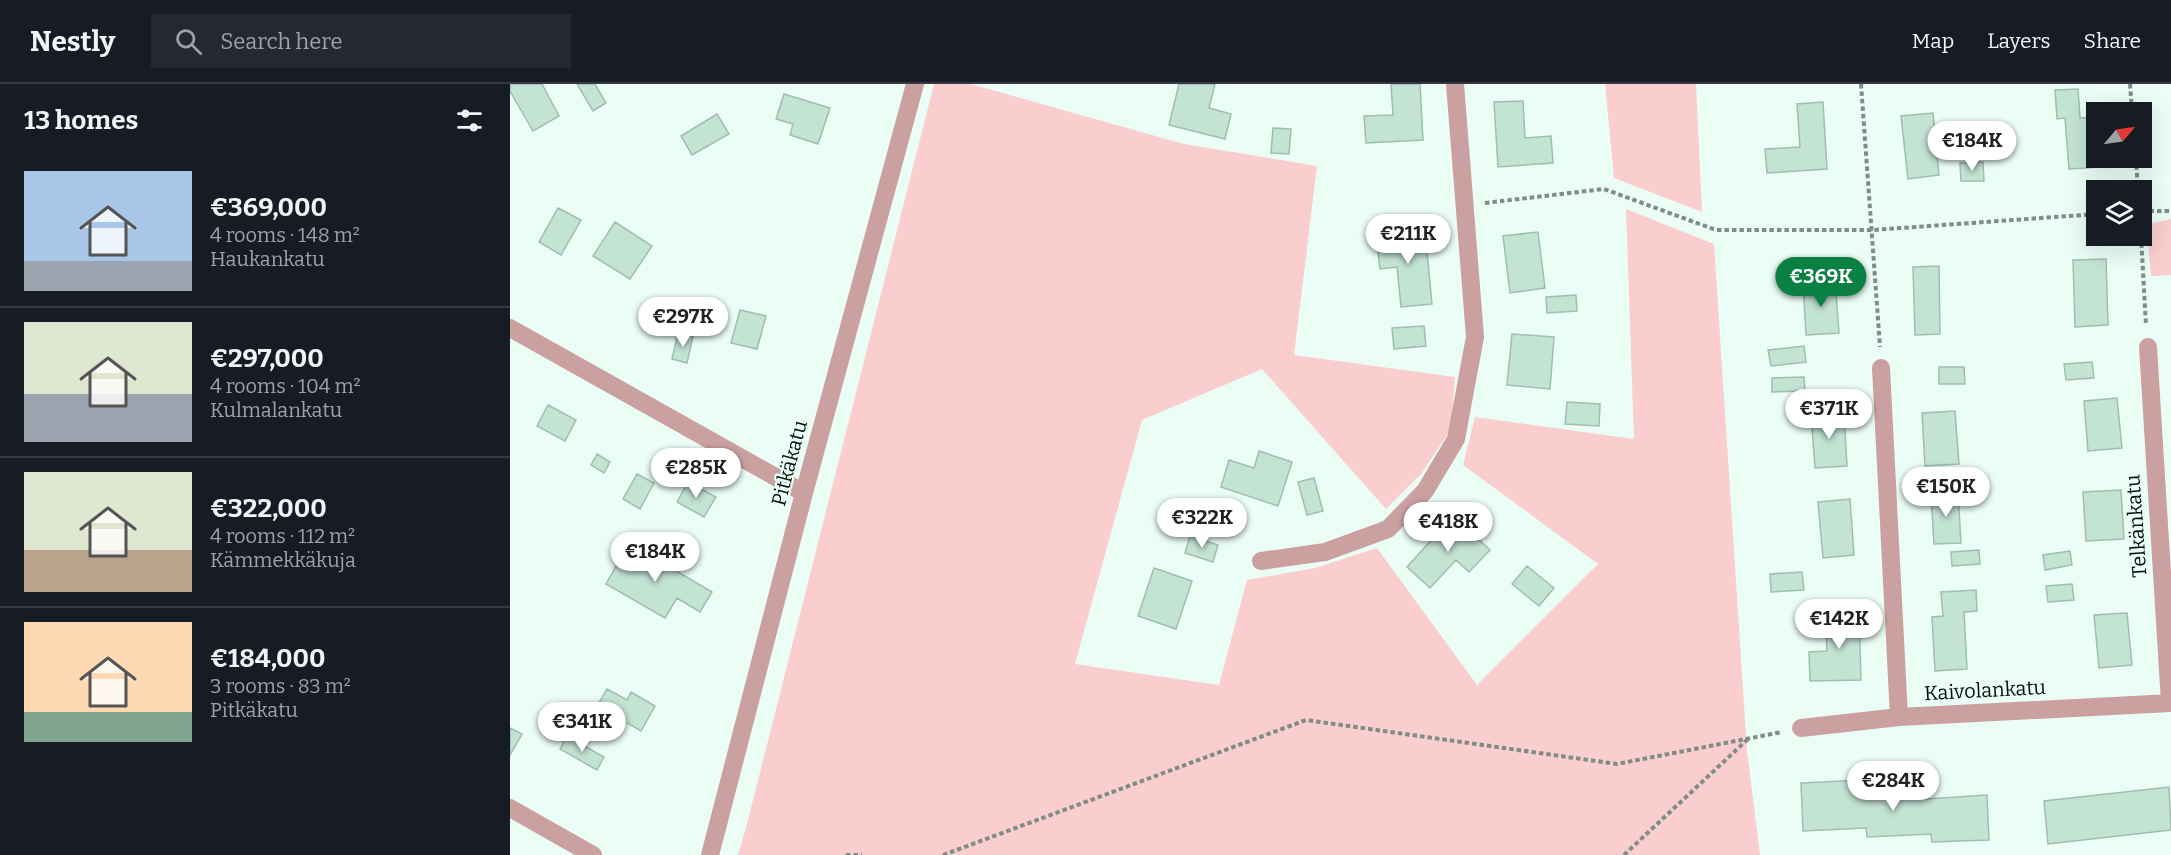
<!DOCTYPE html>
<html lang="en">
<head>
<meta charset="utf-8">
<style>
	body { margin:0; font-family:Bitter,serif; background:#242831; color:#f1f3f6; height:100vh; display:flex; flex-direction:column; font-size:22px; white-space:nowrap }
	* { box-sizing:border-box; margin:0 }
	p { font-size:20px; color:#9ea1a6 }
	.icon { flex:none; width:33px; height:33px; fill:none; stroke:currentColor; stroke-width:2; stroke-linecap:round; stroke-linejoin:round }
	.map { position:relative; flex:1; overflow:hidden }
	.details { display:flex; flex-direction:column; background:#171b24; width:510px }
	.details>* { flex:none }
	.needle { width:39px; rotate:61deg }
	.controls { position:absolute; left:1576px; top:18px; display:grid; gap:12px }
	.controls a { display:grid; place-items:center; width:66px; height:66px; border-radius:0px; background:#171b24; box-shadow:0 6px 24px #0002; font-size:30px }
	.price { position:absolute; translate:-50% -51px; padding:0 14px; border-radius:21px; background:#fff; color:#222; font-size:20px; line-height:39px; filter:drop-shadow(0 2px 3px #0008) }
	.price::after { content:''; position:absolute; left:50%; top:36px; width:18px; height:14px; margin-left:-9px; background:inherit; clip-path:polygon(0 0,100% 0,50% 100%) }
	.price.selected { background:#0b8043; color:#fff }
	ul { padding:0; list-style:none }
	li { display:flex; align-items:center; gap:18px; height:150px; padding:0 24px }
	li+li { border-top:2px solid #363941 }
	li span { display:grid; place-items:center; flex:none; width:168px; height:120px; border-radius:0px; color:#555 }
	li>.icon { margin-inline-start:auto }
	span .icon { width:72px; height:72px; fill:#fffc; stroke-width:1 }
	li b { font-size:26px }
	h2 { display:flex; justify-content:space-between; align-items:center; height:72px; padding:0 24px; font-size:26px }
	header { display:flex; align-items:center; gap:36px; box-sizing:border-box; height:84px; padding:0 30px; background:#171b24; border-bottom:2px solid #363941 }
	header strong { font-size:28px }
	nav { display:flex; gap:33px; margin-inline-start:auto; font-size:21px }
	.search { width:420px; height:54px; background:#242831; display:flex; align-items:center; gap:15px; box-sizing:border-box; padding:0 21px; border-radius:0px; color:#9ea1a6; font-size:22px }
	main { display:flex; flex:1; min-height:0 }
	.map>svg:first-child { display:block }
</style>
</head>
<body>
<header>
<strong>Nestly</strong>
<div class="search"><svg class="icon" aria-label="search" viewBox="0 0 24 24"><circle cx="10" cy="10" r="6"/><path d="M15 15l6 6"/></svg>Search here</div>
<nav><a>Map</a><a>Layers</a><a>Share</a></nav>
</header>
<main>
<section class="details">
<h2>13 homes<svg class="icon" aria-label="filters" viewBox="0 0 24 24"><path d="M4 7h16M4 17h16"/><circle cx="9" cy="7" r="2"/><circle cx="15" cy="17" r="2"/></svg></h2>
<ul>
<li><span style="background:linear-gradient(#a9c7e8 75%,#9aa5b1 0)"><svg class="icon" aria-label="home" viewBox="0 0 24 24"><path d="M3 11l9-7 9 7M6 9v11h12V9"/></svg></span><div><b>€369,000</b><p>4 rooms · 148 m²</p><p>Haukankatu</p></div></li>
<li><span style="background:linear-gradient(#dfe7d0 60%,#9aa5b1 0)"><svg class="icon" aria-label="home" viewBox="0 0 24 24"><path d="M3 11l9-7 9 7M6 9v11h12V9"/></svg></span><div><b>€297,000</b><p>4 rooms · 104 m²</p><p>Kulmalankatu</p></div></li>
<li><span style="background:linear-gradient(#dfe7d0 65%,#b9a48a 0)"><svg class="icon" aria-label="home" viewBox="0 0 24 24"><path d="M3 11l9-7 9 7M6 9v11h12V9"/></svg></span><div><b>€322,000</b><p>4 rooms · 112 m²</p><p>Kämmekkäkuja</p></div></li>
<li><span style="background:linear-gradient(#ffd9b3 75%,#7fa58c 0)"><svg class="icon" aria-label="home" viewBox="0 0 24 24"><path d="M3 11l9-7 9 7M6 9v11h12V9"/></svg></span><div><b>€184,000</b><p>3 rooms · 83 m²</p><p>Pitkäkatu</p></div></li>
</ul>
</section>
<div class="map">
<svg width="1661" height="771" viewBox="0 0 1661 771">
	<rect width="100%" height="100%" fill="#ebfef5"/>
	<path fill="#facdce" d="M424,0H461L674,60L807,82L784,271L945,293L941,345L911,390L876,425L752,285L632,336L565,580L709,601L737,496L805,484L867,464L967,601L1088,480L953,381L965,333L1124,355L1116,125L1204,160L1237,667L1250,771H228L237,740Z
		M1095,0H1186L1192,128L1104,94Z
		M1661,135V191L1641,192L1637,146L1643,139Z"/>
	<path fill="#c3e3d5" stroke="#9fbdb0" stroke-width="1.5" d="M0,0H32L49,32L23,47L0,7Z
		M67,0H85L96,19L83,27Z
		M669,0H705L699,24L721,30L715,55L659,41Z
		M881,0H910L913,56L856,59L854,32L883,31Z
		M1568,5L1570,34L1587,33V74H1591V83L1559,85L1555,34L1547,35L1545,6Z
		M274,10L320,24L308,60L280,51L283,40L266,35Z
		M1013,17L1015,54L1041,52L1043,79L988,83L984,18Z
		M1313,18L1317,85L1257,89L1255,65L1290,63L1287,20Z
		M1423,29L1429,91L1398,95L1391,32Z
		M207,30L219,50L182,71L171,52Z
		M763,44L781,45L779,70L761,69Z
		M1473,78L1474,97H1451L1450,79Z
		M48,124L71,136L51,171L29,158Z
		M105,138L142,162L120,195L83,172Z
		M915,147L922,220L891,223L887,183L870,185L866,151Z
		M1028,148L1035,204L1000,209L993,152Z
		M1596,175L1598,241L1565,243L1563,176Z
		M1429,182L1430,250L1405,251L1403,183Z
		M1325,196L1329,249L1296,251L1293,198Z
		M1066,211L1067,227L1037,229L1036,213Z
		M230,226L256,232L247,265L221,259Z
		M914,242L916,262L884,265L882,244Z
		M168,249L183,252L177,279L162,275Z
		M1002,250L1044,253L1040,305L997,301Z
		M1294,262L1296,278L1261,282L1258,266Z
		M1582,278L1584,294L1556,296L1554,280Z
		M1429,283H1454L1455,300H1429Z
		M1294,293L1295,307L1262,308V294Z
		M1607,314L1612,364L1578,367L1574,317Z
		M1057,318L1090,320L1089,342L1055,340Z
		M38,321L66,336L55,357L27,342Z
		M1445,327L1449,380L1415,382L1412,329Z
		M1334,329L1337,382L1305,384L1301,331Z
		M749,367L782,378L768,422L711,403L719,376L744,384Z
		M87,370L100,378L94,389L81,381Z
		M127,390L144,399L130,425L113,415Z
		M804,394L813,427L797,431L788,398Z
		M178,398L206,413L194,433L167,418Z
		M1611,406L1614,455L1576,457L1573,408Z
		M1448,408L1451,459L1424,460L1421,410Z
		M1340,415L1344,471L1313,474L1308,418Z
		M943,432L980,466L959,488L946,476L920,504L897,483Z
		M680,452L708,461L703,478L675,469Z
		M119,459L202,508L190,528L167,514L155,534L96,500Z
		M1469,466L1470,480L1442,482L1441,468Z
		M1560,467L1562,481L1535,486L1533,471Z
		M1017,482L1044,504L1029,522L1002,500Z
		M644,484L682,497L666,545L628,532Z
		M1292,488L1294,506L1261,508L1260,490Z
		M1562,500L1564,516L1538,518L1536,502Z
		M1466,506L1467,527L1454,528L1457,585L1425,587L1422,533L1433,532L1431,508Z
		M1349,529L1351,596L1300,597L1299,568L1317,567L1315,530Z
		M1617,529L1622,581L1589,584L1584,531Z
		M97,605L117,616L121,608L145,622L131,647L87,622Z
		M0,644L12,650L0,671Z
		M57,652L94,673L87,686L50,665Z
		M1354,696L1355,706L1416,703V715L1477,711L1479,756L1422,758L1421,750L1357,753L1356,744L1293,747L1291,699Z
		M1659,703L1661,746L1538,760L1534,717Z"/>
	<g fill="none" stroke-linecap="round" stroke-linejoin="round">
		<path stroke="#7e8d86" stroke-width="4" stroke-dasharray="4.5 3" stroke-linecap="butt" d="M1351,0L1370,263
			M1620,0L1622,28
			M1626,74L1628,106
			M975,119L1094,105L1206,146H1363L1587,130
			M1632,127H1661
			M1631,152L1636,241
			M336,771H352
			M433,771L796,636L1107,680L1272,648
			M1114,771L1238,655"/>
		<path stroke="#cba0a0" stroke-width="18" d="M0,244L294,409
			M1638,263L1660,619
			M1371,284L1389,633
			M751,477L815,468L878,445L915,407L946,355L965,253L945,0
			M1291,644L1389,633L1661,619
			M0,724L83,771
			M200,771L294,409L405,0"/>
	</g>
	<g text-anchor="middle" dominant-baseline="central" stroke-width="4.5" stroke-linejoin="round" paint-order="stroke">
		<g font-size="20" fill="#07120e" stroke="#ebfef5">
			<text transform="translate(279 379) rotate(-75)">Pitkäkatu</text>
			<text transform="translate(1626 442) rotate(-94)">Telkänkatu</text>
			<text transform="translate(1475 606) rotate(-3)">Kaivolankatu</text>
		</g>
	</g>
</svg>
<div class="controls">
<a><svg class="needle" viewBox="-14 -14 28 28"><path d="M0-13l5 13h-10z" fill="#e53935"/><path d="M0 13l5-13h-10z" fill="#9ea1a6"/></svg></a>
<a><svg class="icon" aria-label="layers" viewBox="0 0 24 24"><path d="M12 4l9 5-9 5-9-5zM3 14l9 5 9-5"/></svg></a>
</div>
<b class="price" style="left:1462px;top:88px">€184K</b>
<b class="price" style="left:898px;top:181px">€211K</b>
<b class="price selected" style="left:1311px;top:224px">€369K</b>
<b class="price" style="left:173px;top:264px">€297K</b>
<b class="price" style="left:1319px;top:356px">€371K</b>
<b class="price" style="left:186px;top:415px">€285K</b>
<b class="price" style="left:1436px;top:434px">€150K</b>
<b class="price" style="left:692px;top:465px">€322K</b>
<b class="price" style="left:938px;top:469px">€418K</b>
<b class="price" style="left:145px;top:499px">€184K</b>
<b class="price" style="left:1329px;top:566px">€142K</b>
<b class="price" style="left:72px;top:669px">€341K</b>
<b class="price" style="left:1383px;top:728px">€284K</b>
</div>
</main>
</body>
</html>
